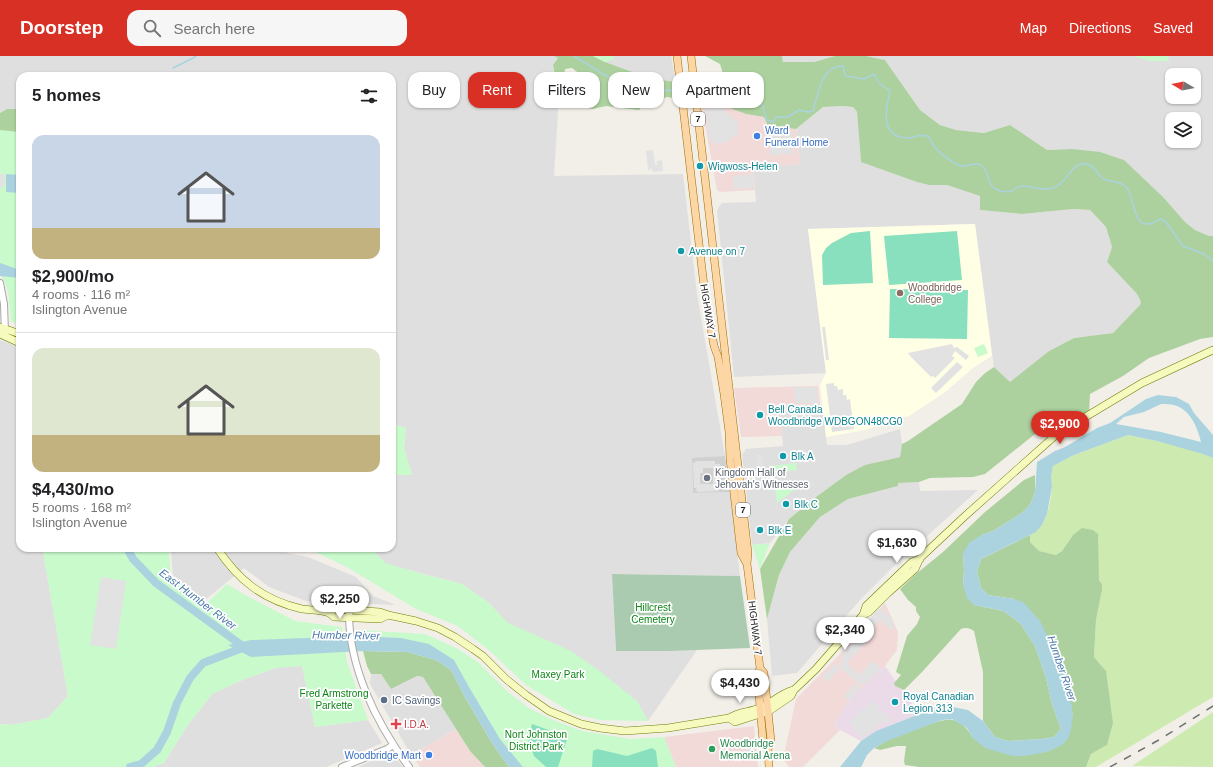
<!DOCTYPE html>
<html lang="en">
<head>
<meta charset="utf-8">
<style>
	body { margin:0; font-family:Arial,sans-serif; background:#f6f6f6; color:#202124; height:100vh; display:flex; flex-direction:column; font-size:15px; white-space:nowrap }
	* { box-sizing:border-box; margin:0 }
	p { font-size:13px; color:#757577 }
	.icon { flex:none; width:22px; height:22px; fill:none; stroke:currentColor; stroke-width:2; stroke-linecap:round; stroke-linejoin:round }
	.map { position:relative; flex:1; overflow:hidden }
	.sheet { position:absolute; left:16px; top:16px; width:380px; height:480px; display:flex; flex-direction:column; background:#fff; border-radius:12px; box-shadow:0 1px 3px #0004 }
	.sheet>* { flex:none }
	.hud { position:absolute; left:408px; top:16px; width:380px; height:36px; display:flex; gap:8px }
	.needle { width:26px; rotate:280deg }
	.controls { position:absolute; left:1165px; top:12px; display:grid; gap:8px }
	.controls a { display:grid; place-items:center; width:36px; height:36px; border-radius:8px; background:#fff; box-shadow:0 1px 3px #0004; font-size:20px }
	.price { position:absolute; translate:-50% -34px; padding:0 9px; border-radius:14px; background:#fff; color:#222; font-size:13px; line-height:26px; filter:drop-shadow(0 1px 2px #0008) }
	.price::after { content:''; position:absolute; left:50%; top:24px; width:12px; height:9px; margin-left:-6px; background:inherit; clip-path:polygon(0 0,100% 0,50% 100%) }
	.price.on { background:#d93025; color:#fff }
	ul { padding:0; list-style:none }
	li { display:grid; align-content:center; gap:8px; height:212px; padding:0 16px }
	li+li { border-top:1px solid #e0e0e0 }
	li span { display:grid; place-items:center; height:124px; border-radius:12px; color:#555 }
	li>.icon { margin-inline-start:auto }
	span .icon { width:72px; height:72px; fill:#fffc; stroke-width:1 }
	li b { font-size:17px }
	h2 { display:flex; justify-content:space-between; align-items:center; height:48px; padding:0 16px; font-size:17px }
	.tag { padding:0 14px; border-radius:12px; background:#fff; box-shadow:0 1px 3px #0004; font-size:14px; line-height:36px }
	.tag.on { background:#d93025; color:#fff }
	header { display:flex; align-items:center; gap:24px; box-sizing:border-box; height:56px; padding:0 20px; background:#d93025; color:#fff }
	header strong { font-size:19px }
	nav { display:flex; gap:22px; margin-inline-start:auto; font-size:14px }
	.search { width:280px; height:36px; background:#f6f6f6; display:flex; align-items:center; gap:10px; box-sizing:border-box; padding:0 14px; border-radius:12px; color:#757577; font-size:15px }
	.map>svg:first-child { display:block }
</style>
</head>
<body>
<header>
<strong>Doorstep</strong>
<div class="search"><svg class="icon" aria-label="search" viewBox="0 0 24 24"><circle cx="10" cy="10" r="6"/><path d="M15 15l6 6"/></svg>Search here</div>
<nav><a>Map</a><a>Directions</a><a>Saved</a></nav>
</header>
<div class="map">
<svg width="1213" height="711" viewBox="0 0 1213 711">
	<rect width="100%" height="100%" fill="#f2efe9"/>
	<path fill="#e0dfdf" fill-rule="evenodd" d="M0,0H559L553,10L558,56L554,120L683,118L697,238L725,400L692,403L693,437L730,436L740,520L612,518L616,595L697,594L648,665L637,645L507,567L489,547L462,528L383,507L372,492H392V419H412L404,392L406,372L392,368V20H20V53H7L0,57Z
		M592,0H671L676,26L649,22L605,6Z
		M782,0H834L814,6L783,7Z
		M866,0H1213V180H1209L1195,174L1185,166L1164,142L1072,93L1047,94L1010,69L984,77L956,74L940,69L920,54L885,4ZM1172,19H1194V41H1172ZM1172,63H1194V85H1172Z
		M843,50L853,51L857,56L861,106L929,129H947L980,140V154L1022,158L1073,153L1090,154L1106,171L1112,191L1107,206L1137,238L1141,246L1140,249L1113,277L1074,282L1049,295L1010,327L994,311L975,168L808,173L826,317L734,321L717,154H718V152L722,147L756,146L753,111L800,108L796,73L823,51Z
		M0,284L20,291V492H56L43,496L68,640L48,662L11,669L0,668Z
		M820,348L822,350L827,389H847L900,373L902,388L900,401L877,406L846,419L816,441L789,463L770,487L752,489L742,398L745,395V393L783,390L779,349Z
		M919,426L920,435L978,434L895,509L860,544L797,617L772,620L767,563L779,519L790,496L820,461L848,443L898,430V427Z
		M174,492H279L288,497L308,501L356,521L373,540L396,549L306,545L269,531L244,512L205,544L173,519L171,496Z
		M302,609L315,671L368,664L382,687L326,711H152L164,707L187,670L212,638L240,625L275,612Z
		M371,618H381L391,633L417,620L423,621L456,673L411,699L370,628Z
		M391,696L403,711H358Z"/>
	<path fill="#f2dad9" d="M700,41L746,58L765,61L768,70L796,73L800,108L753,111L755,134L720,136L717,134Z
		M818,330L820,348L780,349L782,380L741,381L734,332Z
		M885,547L898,576L897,594L885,610L849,644L834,668L840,674L803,711H789L783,703L796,643L840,598Z
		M754,670L758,711H676L664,681Z
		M456,673L470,695L485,711H420L411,699Z"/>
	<path fill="#ebdbe8" d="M885,610L919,658L876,675L861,685L840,674L834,668L849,644Z"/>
	<path fill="#ffffe5" d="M975,168L992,300L973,312L944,337L909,360L865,374L826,381L820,329L826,317L808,173Z"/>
	<path fill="#d0d0d0" d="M725,400L730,436L693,437L692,402Z"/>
	<path fill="#cdebb0" d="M1128,379C1157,385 1186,390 1213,402V641L1096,711H1086L1091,698L1107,689L1106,615L1094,601L1096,564L1102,534V528L1073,479L1062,495L1056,499L1039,495L1030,486V479C1047,471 1050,449 1052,432C1052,429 1051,426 1051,423C1051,419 1052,415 1053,410L1074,399Z
		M1213,656V711L1132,710Z"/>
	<path fill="#add19e" d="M554,0H593L605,6L649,22L676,26L678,43L674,46L673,42L667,41L657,45L655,42L641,38L636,41V45L643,49L639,54L606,50L593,53L587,52V43L594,41V29L572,12L565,13L564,22L562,25L556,26L553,9L558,2Z
		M705,0H782L783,6H814L835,0H866L885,4L920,54L940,69L956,74L984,77L1010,69L1047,94L1072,93L1100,96L1124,104L1164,142L1185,166L1195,174L1209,180H1213V281L1200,283L1149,302L1123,320L1090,338L1089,357L1062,379C1053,382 1045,377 1035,378L985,418L973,421L930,422L919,426L898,427V430L848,443L820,461L790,496L779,519L767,563L760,513L789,463L816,441L846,419L865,409L900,401L902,388L908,385L962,348L976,326L985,317L994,311L1010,326L1049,295L1074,282L1113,277L1140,249L1141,246L1137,238L1107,206L1112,191L1106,171L1090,154L1073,153L1022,158L980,154V140L947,129H929L917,126L861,106L857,56L853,51L843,50L823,51L796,73L768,70L764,61L746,58L700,41V21L723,18L720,8Z
		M7,53H20V85L0,79V57Z
		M1035,419V436L1031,447L1027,452L1022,457L995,474L982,479L963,498L964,514L963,529L974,549L1003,555L1020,567L1035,590L1046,622L1052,648L1061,673L1054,681L1042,683L1008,685L995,681L983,665V616L974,575C970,572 965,571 961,573L922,616L904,634L895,630L894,627L901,619L896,616L907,580L917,568L920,561L916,555V551L908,544L900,533L916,518L943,496L985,456L1024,424Z
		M1082,472L1093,474L1098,478L1099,524L1102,528V534L1096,564L1094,601L1106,615L1113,667L1107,689L1091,698L1086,711H919L905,709L904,705L906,690H897L880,694L874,692C879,690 883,686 888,684C899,680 944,660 953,664C963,667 968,673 973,682L1047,696L1073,658L1014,543L988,539L981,532L977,515L981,503L1030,479V486L1039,495L1056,499L1062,495L1073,479Z
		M363,595L407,596L436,604L451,614L466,643L492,687L509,711H485L470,695L423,621L417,620L391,633L381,618H371L367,610Z"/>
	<path fill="#aacbaf" d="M612,518L740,520L750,592L669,595H616Z"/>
	<path fill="#c8facc" d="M593,0H613L614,3L605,6Z
		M1133,0H1169L1168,5H1150Z
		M0,74L20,76V269L11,265L8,235L0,216Z
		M984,288L988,297L978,301L974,292Z
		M392,368L406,372L404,392L412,419H392Z
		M796,407L797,414L772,417L771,410Z
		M798,429V431L777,447L775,432Z
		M770,487L760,513L752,489Z
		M56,492H173L169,497L171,519L207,547L227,528L247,540L295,565L342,571L347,606L368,664L315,671L302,610L275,612L240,625L212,638L187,670L164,707L152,711H0V668L11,669L48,662L68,640L43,496Z
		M309,492H371L385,507L419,517L462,528L489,547L508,567L571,595L597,613L637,645L648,665L600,664L574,658L526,629L491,596L458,570L416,553L347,511L309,493Z
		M358,574L425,578L458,593L479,607L509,637L529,652L553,664L582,675L631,683L664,681L676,711H523L500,683L469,631L454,604L401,582L360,580Z"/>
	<path fill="#88e0be" d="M870,175L873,227L823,229L822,199L826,192L832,187L851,177Z
		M957,175L962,224L889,229L884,180Z
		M890,233L968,234L967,283L889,282Z
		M532,668L565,680L567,683L558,711H546L534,700L528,685Z
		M652,692L656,695L658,711H592L593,695L597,693L627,700Z"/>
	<path fill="#e2e2e2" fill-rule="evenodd" d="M717,48L738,66V79L732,81L727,86L713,88L712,83H709L705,53L709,52V49Z
		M792,76L793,98L770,99L769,78Z
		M653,94L655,109H657V105L662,104L663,115L653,116L652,113L648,114L646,95Z
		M0,118H5V130L1,131L0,134Z
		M753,118L754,132L734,133L733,120Z
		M822,271H825L829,304H826Z
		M952,288L954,292L957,291L969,300L966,304L955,295L952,300L955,302L935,322L933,320L931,321L911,301L908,297Z
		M957,306L963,311L936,337L931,332Z
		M834,327V330H837L838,334L843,333V339H846L847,344L850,343L854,373L832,376L826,328Z
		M794,331H816L818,347H795Z
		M762,398L763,409L758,410L757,399Z
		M695,405H715V408H720L721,432H719V435L697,436L696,432H694L693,407H695ZM703,412H713V428H700V417H703Z
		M101,521L126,525L116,593L90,589Z
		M880,553L883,554L891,563L895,572L892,574L880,564L865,581L868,584L847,607L860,619L872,605L882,613L862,630L839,611L844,601L842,599L877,554Z
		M835,608L839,613L827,626L822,621Z
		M855,627L860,632L849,644L844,640Z
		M872,645L880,651L877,653L881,658L885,656L890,665L886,667L883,665L877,669L878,671L861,682L849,665Z
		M745,683H750L752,700L747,701Z"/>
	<path fill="#aad3df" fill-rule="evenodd" d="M6,118L20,119V137L6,136Z
		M0,207L20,214V222L0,220Z
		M1158,339L1176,341L1189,348L1194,357L1213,379V402L1203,398L1157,385L1128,379L1074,399L1053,410L1051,421L1052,431L1047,458L1042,469L1036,476L981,503L977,515L981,532L988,539L1014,543L1023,546L1040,565L1063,613L1068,629L1073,658L1071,673L1068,683L1062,689L1047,696L1024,700H1013L985,692L973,682L967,672L952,663L942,664L887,685L874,692L867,699L861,711H840L861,685L876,675L940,650H948L968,654L983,665L995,681L1008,685L1042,683L1054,681L1061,673L1052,648L1046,622L1035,590L1020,567L1003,555L974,549L967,542L963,529L964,514L963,498L966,492L970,486L982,479L995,474L1022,457L1027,452L1031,447L1035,436L1037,406L1055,395L1065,391L1097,372L1110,367L1146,343ZM1161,348C1165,348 1170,348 1174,349C1190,353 1198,372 1201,386L1161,376L1116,368L1124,361L1144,356Z
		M360,580L401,582L429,588L454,604L469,631L500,683L523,711H509L492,687L466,643L451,614L436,604L407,596L363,595L251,601L228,589L251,584Z"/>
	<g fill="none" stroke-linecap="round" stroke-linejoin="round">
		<path stroke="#aad3df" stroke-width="1.5" d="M574,0L603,18L628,29L654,35L675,34
			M173,12L195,1L196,0
			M706,30L735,24L742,29L751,42L762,48L767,64L773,66L776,61H788L799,54L809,56L813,55C818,39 821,9 843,10L845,19L847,20L864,23L874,18L879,27L890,35C886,52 879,81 907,82C915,82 917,78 928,80C930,83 932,87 934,90C938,96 957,111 963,110C969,110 976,106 981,109C989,115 987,124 992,130C996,135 1007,137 1012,135C1015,133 1018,130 1022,130C1031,130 1041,134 1049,133C1068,131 1072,99 1091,110C1096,113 1099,120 1104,123C1111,127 1119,124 1126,131C1134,139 1133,169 1147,168C1152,168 1157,165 1161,163L1165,165L1183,190L1204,198L1213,205"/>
		<path stroke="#aad3df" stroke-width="8" d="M127,492L133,503L156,527L244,591
			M130,711L141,708L157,694L167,676L177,647L190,622L203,607L245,591"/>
		<g stroke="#a9a9a9" stroke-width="8">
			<path id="tertiary" d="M0,227L4,248L5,277
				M349,554C348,610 376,667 409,711
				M342,711L387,693L393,689"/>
		</g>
		<g stroke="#707d05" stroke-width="8">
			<path id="secondary" d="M0,271L20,278
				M0,278L20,287
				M217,492C238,524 263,544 302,553C309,554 323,554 329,557C331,558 332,559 334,561L380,563L388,559
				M329,557L334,553L380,556L388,559L416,565L438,572L455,581L473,593L483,600L506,623L526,639L549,655L581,668L600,672L625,675L668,672L729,662C738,656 749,656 760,652C772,647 781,637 794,634
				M863,559L866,550L912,506L920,503
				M729,662L735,666L769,655L791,640L794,634L816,613L863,559L869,556L888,537L915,513L920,502L965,460L1057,378L1142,327L1213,294"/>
		</g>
		<g stroke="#a06b00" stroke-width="8">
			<path id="primary" d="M677,0L704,230L714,290L718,301L724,338L729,376L730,403L741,497L747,508
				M691,0L748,497L747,508L760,612L758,619L760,652L763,684L768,693
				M760,612L764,617L771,685L768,693L769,711"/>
		</g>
		<use href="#tertiary" stroke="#fff" stroke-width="6"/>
		<use href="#secondary" stroke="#f7fabf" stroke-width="7"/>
		<use href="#primary" stroke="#fcd6a4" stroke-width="7"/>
		<path stroke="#707070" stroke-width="1.5" stroke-dasharray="8 8" stroke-linecap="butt" d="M1110,711L1157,685L1213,650"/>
	</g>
	<g fill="#3f7fe0" stroke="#fff" stroke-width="1.5">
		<circle cx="757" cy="80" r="4"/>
		<circle cx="429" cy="699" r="4"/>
	</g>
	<g fill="#0f9aa8" stroke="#fff" stroke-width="1.5">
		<circle cx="700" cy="110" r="4"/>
		<circle cx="681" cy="195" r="4"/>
		<circle cx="760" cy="359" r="4"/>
		<circle cx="783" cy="400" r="4"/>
		<circle cx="786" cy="448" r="4"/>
		<circle cx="760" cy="474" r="4"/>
		<circle cx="895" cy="646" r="4"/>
	</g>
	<circle fill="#8d6e63" stroke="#fff" stroke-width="1.5" cx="900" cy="237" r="4"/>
	<circle fill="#6b7280" stroke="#fff" stroke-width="1.5" cx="707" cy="422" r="4"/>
	<circle fill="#5c6f8a" stroke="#fff" stroke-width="1.5" cx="384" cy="644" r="4"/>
	<path fill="#e0444e" stroke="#fff" stroke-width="1.5" d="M394 662h4v4h4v4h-4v4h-4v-4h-4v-4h4z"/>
	<circle fill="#2e9e5b" stroke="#fff" stroke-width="1.5" cx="712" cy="693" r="4"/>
	<g text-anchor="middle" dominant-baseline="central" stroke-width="3.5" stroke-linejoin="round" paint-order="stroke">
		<g fill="#fff" stroke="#646464" stroke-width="1">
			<rect x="691" y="56" width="14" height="14" rx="3"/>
			<rect x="736" y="447" width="14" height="14" rx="3"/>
		</g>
		<g font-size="9" font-weight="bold" fill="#222">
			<text x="698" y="63">7</text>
			<text x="743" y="454">7</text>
		</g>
		<g font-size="10" fill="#366cbe" stroke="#fff" text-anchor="start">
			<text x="765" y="74">Ward<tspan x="765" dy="12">Funeral Home</tspan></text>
			<text x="421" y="699" text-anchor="end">Woodbridge Mart</text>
		</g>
		<g font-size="10" fill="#0d838f" stroke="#fff" text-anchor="start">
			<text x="708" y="110">Wigwoss-Helen</text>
			<text x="689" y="195">Avenue on 7</text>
			<text x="768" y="353">Bell Canada<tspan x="768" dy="12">Woodbridge WDBGON48CG0</tspan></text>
			<text x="791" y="400">Blk A</text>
			<text x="794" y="448">Blk C</text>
			<text x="768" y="474">Blk E</text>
			<text x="903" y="640">Royal Canadian<tspan x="903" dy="12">Legion 313</tspan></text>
		</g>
		<g font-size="10" fill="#785e54" stroke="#fff" text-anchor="start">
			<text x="908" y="231">Woodbridge<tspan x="908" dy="12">College</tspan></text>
		</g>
		<g font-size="10" fill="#222" stroke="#fff">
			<text transform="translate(708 255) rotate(81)">HIGHWAY 7</text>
			<text transform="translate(755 572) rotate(83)">HIGHWAY 7</text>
		</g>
		<g font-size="10" fill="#5b616d" stroke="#fff" text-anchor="start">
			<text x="715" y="416">Kingdom Hall of<tspan x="715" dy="12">Jehovah's Witnesses</tspan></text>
		</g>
		<g font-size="10" fill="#0c8416" stroke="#fff">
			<text x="653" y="551">Hillcrest<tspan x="653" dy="12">Cemetery</tspan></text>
			<text x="558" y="618">Maxey Park</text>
			<text x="334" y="637">Fred Armstrong<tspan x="334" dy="12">Parkette</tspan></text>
			<text x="536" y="678">Nort Johnston<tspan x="536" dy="12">District Park</tspan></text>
		</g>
		<g font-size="10" fill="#4e5e75" stroke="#fff" text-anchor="start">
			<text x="392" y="644">IC Savings</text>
		</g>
		<g font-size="10" fill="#be3a42" stroke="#fff" text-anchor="start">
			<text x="404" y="668">I.D.A.</text>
		</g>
		<g font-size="10" fill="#27864d" stroke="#fff" text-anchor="start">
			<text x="720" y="687">Woodbridge<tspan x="720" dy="12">Memorial Arena</tspan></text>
		</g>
		<g font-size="11" font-style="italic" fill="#4a7aab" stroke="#fff">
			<text transform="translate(198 543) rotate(37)">East Humber River</text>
			<text transform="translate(346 579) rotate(1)">Humber River</text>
			<text transform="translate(1062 612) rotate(71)">Humber River</text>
		</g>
	</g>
</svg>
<div class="controls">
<a><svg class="needle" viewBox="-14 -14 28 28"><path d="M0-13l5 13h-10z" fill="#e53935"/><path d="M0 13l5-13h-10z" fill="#757577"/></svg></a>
<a><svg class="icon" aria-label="layers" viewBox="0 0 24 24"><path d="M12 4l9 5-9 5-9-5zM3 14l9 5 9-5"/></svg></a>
</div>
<b class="price on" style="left:1060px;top:389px">$2,900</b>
<b class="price" style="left:897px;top:508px">$1,630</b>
<b class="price" style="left:340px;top:564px">$2,250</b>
<b class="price" style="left:845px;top:595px">$2,340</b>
<b class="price" style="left:740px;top:648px">$4,430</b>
<div class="hud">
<a class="tag">Buy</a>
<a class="tag on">Rent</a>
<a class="tag">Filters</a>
<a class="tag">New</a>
<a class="tag">Apartment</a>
</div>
<section class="sheet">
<h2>5 homes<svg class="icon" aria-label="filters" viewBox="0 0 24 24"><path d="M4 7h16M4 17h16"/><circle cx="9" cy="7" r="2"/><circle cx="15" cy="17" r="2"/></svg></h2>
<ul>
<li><span style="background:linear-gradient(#c9d6e8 75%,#c2b280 0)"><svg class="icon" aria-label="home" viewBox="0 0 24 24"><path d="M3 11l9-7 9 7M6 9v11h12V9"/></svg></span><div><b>$2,900/mo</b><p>4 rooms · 116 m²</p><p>Islington Avenue</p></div></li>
<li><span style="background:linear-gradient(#dfe7d0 70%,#c2b280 0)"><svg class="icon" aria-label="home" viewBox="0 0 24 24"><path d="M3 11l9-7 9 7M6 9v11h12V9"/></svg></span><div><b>$4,430/mo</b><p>5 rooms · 168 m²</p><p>Islington Avenue</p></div></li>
</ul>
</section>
</div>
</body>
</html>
